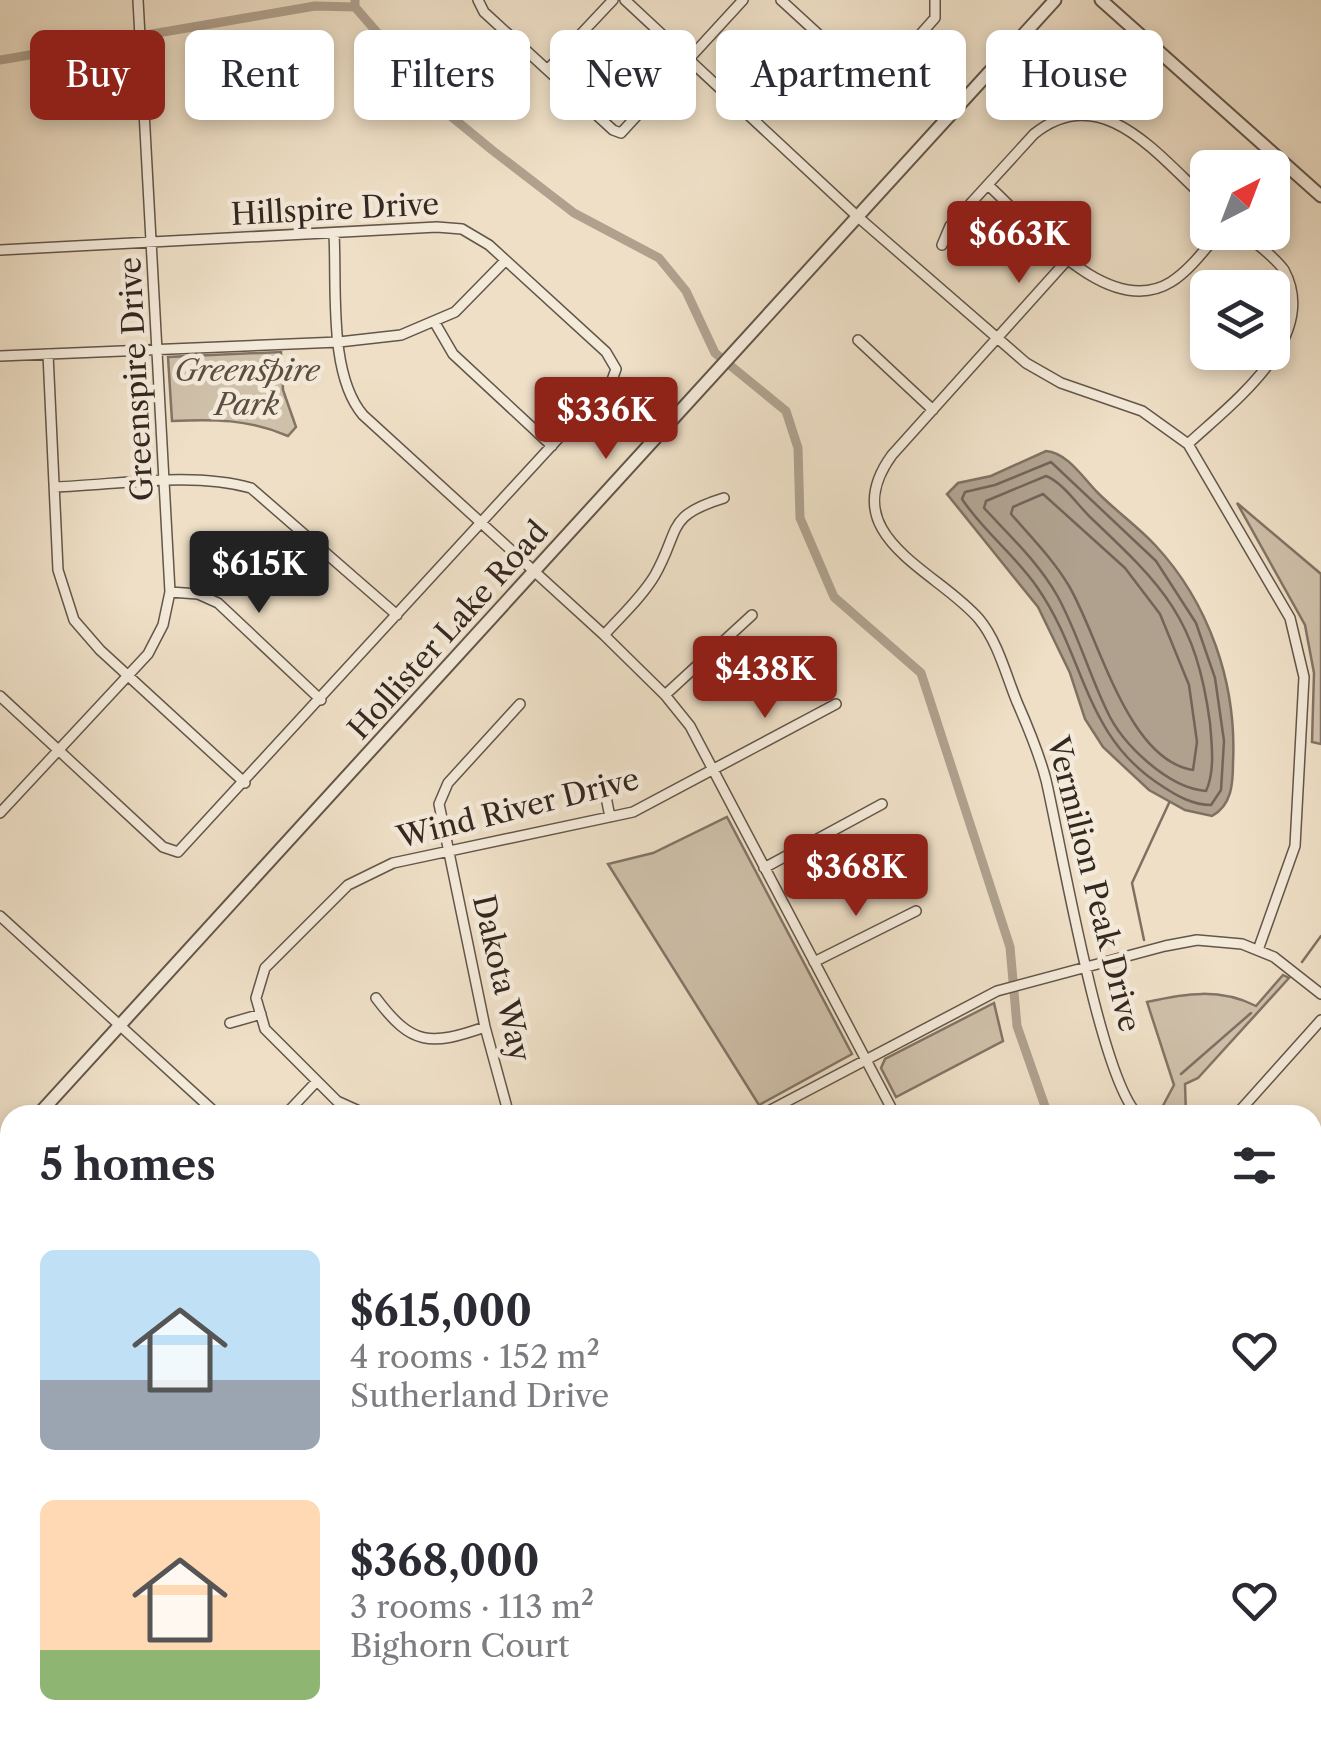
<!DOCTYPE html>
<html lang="en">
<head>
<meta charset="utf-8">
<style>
	body { margin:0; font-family:"Libre Caslon Text",serif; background:#f7f7f7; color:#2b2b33; height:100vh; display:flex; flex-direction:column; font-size:38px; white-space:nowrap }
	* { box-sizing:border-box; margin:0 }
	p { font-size:32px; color:#7c7c81 }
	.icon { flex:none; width:55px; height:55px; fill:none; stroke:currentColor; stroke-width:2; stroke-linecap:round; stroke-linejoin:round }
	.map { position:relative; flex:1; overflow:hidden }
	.details { position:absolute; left:0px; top:1105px; width:1322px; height:642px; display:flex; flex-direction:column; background:#fff; border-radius:30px 30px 0 0; box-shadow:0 5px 15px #0003 }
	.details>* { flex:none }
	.banner { position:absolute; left:30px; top:30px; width:1262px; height:90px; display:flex; gap:20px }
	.needle { width:65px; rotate:42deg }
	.controls { position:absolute; left:1190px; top:150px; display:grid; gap:20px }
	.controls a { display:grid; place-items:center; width:100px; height:100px; border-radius:15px; background:#fff; box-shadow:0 5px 15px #0003; font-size:50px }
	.price { position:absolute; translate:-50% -85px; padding:0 22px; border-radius:10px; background:#8f2418; color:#fff; font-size:32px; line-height:65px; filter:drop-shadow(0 2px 5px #0008) }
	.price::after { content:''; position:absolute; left:50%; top:60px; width:30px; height:22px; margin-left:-15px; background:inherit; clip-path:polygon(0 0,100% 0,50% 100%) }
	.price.current { background:#222; color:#fff }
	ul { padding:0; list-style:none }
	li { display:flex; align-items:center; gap:30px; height:250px; padding:0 40px }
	li span { display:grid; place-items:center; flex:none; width:280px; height:200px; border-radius:15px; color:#555 }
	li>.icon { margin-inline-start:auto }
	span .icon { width:120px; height:120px; fill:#fffc; stroke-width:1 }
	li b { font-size:42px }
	h2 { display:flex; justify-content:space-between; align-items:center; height:120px; padding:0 40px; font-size:42px }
	.tag { padding:0 35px; border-radius:15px; background:#fff; box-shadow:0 5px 15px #0003; font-size:35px; line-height:90px }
	.tag.current { background:#8f2418; color:#fff }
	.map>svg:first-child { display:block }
</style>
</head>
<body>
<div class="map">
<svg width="1321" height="1746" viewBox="0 0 1321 1746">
	<rect width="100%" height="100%" fill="#eedfc6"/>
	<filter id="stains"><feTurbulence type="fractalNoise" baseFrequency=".002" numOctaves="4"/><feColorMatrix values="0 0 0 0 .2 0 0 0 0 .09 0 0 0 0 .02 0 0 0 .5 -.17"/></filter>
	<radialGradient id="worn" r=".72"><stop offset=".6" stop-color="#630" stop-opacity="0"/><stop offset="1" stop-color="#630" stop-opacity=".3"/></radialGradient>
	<path fill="#cfc0aa" stroke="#827466" stroke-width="2.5" d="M281,352L283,390L296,427L288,436C248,419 214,419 172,421L168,357Z
		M1237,503L1321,574V744L1312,742L1314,673L1305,625Z
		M727,817L852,1054L759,1105L608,864L653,853Z
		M1283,975L1289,978L1198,1078L1185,1084L1186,1115H1158L1174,1085L1147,1002C1186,993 1220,988 1256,1006Z
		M994,1003L1003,1041L896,1097L881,1068L885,1059Z
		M1063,1738H1213L1219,1746H1067Z"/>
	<path fill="#afa18e" stroke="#7e7162" stroke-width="2.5" d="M1046,451C1068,453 1083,478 1098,493C1116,511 1137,526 1155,545C1209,603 1237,683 1233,763C1233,783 1232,805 1212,816L1185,810L1149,790L1103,747L1085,719L1070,673L1038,607L947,494L958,483L991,476Z"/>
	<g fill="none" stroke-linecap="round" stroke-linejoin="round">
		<path stroke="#726458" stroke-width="2.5" d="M1051,462L1156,561L1196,623L1215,678L1224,741L1221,790L1211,805C1193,805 1177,796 1162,786C1083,736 1086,657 1037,587C1015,555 983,531 962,499L965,492L995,485Z
			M1046,476C1062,482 1077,504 1090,517C1164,587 1196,618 1210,723C1212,745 1215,772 1206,791C1168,788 1122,744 1107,711C1089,674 1078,634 1058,597C1039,563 1010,536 984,508L986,501Z
			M1043,494L1125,568L1160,614L1189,685L1197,742L1193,770C1127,760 1099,637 1069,586C1053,559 1031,537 1011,514L1013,507Z"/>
		<path stroke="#7e7162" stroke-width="2.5" d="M1144,940L1132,883L1169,803
			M1302,962L1321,936
			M1181,1074L1251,1013
			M232,1741L235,1738"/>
		<path stroke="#afa18e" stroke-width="9" d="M355,0V7L447,113L492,150L574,213L659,258L686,291L715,353L786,411L798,448L800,518L834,597L921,673L1010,947L1017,1026L1048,1115
			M0,60L315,6L355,7
			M1312,1733L1321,1744"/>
		<g stroke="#63564a" stroke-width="12">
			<path id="minor" d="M478,0L484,12L613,130L621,133L743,0
				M625,0L858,217L1026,363L1061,383L1142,411L1188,444L1290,618L1304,677L1295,846L1258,950
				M781,0L854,67L872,77L886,73L935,18V0
				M548,69L613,0
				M988,185C1031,224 1108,321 1171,282C1190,270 1205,249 1220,232
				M334,234C337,287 328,374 363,415L604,635L665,695L690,726L895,1115
				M942,245L950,226L1034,134C1102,79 1159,157 1208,201
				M0,250L437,227L462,229L489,245L606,352L616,369L612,380L178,852L163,847L0,696
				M1069,258L892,455C833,536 937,570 979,619C998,642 1006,675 1017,702C1028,727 1039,753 1046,780C1061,844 1100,1078 1138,1115
				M435,323L453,354L552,446
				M858,340L933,410
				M48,354L58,570L74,620L100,650L245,783
				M0,356L339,342L401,335L455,312L505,261
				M1188,444C1231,404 1321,338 1284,270C1273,255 1256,244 1243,232
				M55,487C117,485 191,471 251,488L397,615
				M170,592L198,594L218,603L321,700
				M604,635C621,616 642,597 655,575C681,529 665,516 724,498
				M665,695L752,615
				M604,787L610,817
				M0,813L148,654L163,625L170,592L138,0
				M764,868L882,804
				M0,916L218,1115
				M814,962L916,911
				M376,998C412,1046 430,1046 485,1027
				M230,1023L261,1014
				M285,1115L317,1081
				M368,1115L337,1101L265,1029L256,998L265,968L348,885L393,863L633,812L836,704
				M509,1115L485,1027L439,804L448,783L520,704
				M761,1115L997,991L1165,946L1197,940L1242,944L1274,957L1321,994
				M1236,1115L1321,1020
				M1312,1580H1321
				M188,1738L197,1746
				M846,1738L848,1746
				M945,1738L948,1746
				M1053,1738L1057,1746
				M1224,1738L1230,1746
				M89,1746L97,1738
				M978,1746L997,1738"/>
		</g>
		<g stroke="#63564a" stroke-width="15">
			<path id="tertiary" d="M1101,0L1321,196
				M38,1115L1055,0
				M0,1154L10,1144"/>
		</g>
		<g stroke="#352821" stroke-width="18">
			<path id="secondary" d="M0,1558L10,1567
				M202,1738L211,1746"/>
		</g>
		<use href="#minor" stroke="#f4eada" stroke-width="9"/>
		<use href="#tertiary" stroke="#f4eada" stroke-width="11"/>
		<use href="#secondary" stroke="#f4eada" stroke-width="14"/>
	</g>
	<g text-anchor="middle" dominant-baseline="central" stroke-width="9" stroke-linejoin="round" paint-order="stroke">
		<g font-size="30" fill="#352821" stroke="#f4eada">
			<text transform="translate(335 209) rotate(-3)">Hillspire Drive</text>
			<text transform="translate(136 379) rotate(-93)">Greenspire Drive</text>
			<text transform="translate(448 630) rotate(-48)">Hollister Lake Road</text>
			<text transform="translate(518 808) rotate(-14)">Wind River Drive</text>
			<text transform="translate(1094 884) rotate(76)">Vermilion Peak Drive</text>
			<text transform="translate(502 978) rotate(77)">Dakota Way</text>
		</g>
		<g font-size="30" font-style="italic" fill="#5c4e43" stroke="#f4eada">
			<text x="247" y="370">Greenspire<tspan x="247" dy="34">Park</tspan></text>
		</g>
	</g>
	<rect width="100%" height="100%" filter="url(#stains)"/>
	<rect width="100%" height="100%" fill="url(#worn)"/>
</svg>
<div class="controls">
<a><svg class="needle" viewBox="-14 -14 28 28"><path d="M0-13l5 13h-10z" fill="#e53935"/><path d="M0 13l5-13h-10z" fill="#7c7c81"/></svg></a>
<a><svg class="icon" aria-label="layers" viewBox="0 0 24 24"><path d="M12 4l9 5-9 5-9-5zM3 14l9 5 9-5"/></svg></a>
</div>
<b class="price" style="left:1019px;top:286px">$663K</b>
<b class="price" style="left:606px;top:462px">$336K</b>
<b class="price current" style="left:259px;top:616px">$615K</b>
<b class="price" style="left:765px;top:721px">$438K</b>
<b class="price" style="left:856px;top:919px">$368K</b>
<div class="banner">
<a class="tag current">Buy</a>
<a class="tag">Rent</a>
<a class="tag">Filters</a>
<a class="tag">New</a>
<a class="tag">Apartment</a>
<a class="tag">House</a>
</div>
<section class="details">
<h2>5 homes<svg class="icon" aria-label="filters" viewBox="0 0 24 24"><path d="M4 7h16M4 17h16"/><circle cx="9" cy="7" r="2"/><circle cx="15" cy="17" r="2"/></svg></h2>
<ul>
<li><span style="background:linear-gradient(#bfe0f5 65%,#9aa5b1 0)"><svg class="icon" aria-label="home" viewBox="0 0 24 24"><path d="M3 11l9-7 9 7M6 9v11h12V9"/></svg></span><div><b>$615,000</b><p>4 rooms · 152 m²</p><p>Sutherland Drive</p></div><svg class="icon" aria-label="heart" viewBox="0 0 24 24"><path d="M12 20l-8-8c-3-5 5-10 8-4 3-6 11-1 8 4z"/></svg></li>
<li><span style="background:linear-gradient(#ffd9b3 75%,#8fb573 0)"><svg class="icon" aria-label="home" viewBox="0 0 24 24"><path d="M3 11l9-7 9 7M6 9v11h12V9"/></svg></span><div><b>$368,000</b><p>3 rooms · 113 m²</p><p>Bighorn Court</p></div><svg class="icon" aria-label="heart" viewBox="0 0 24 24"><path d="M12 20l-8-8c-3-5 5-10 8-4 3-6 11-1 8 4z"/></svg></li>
</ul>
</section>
</div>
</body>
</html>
